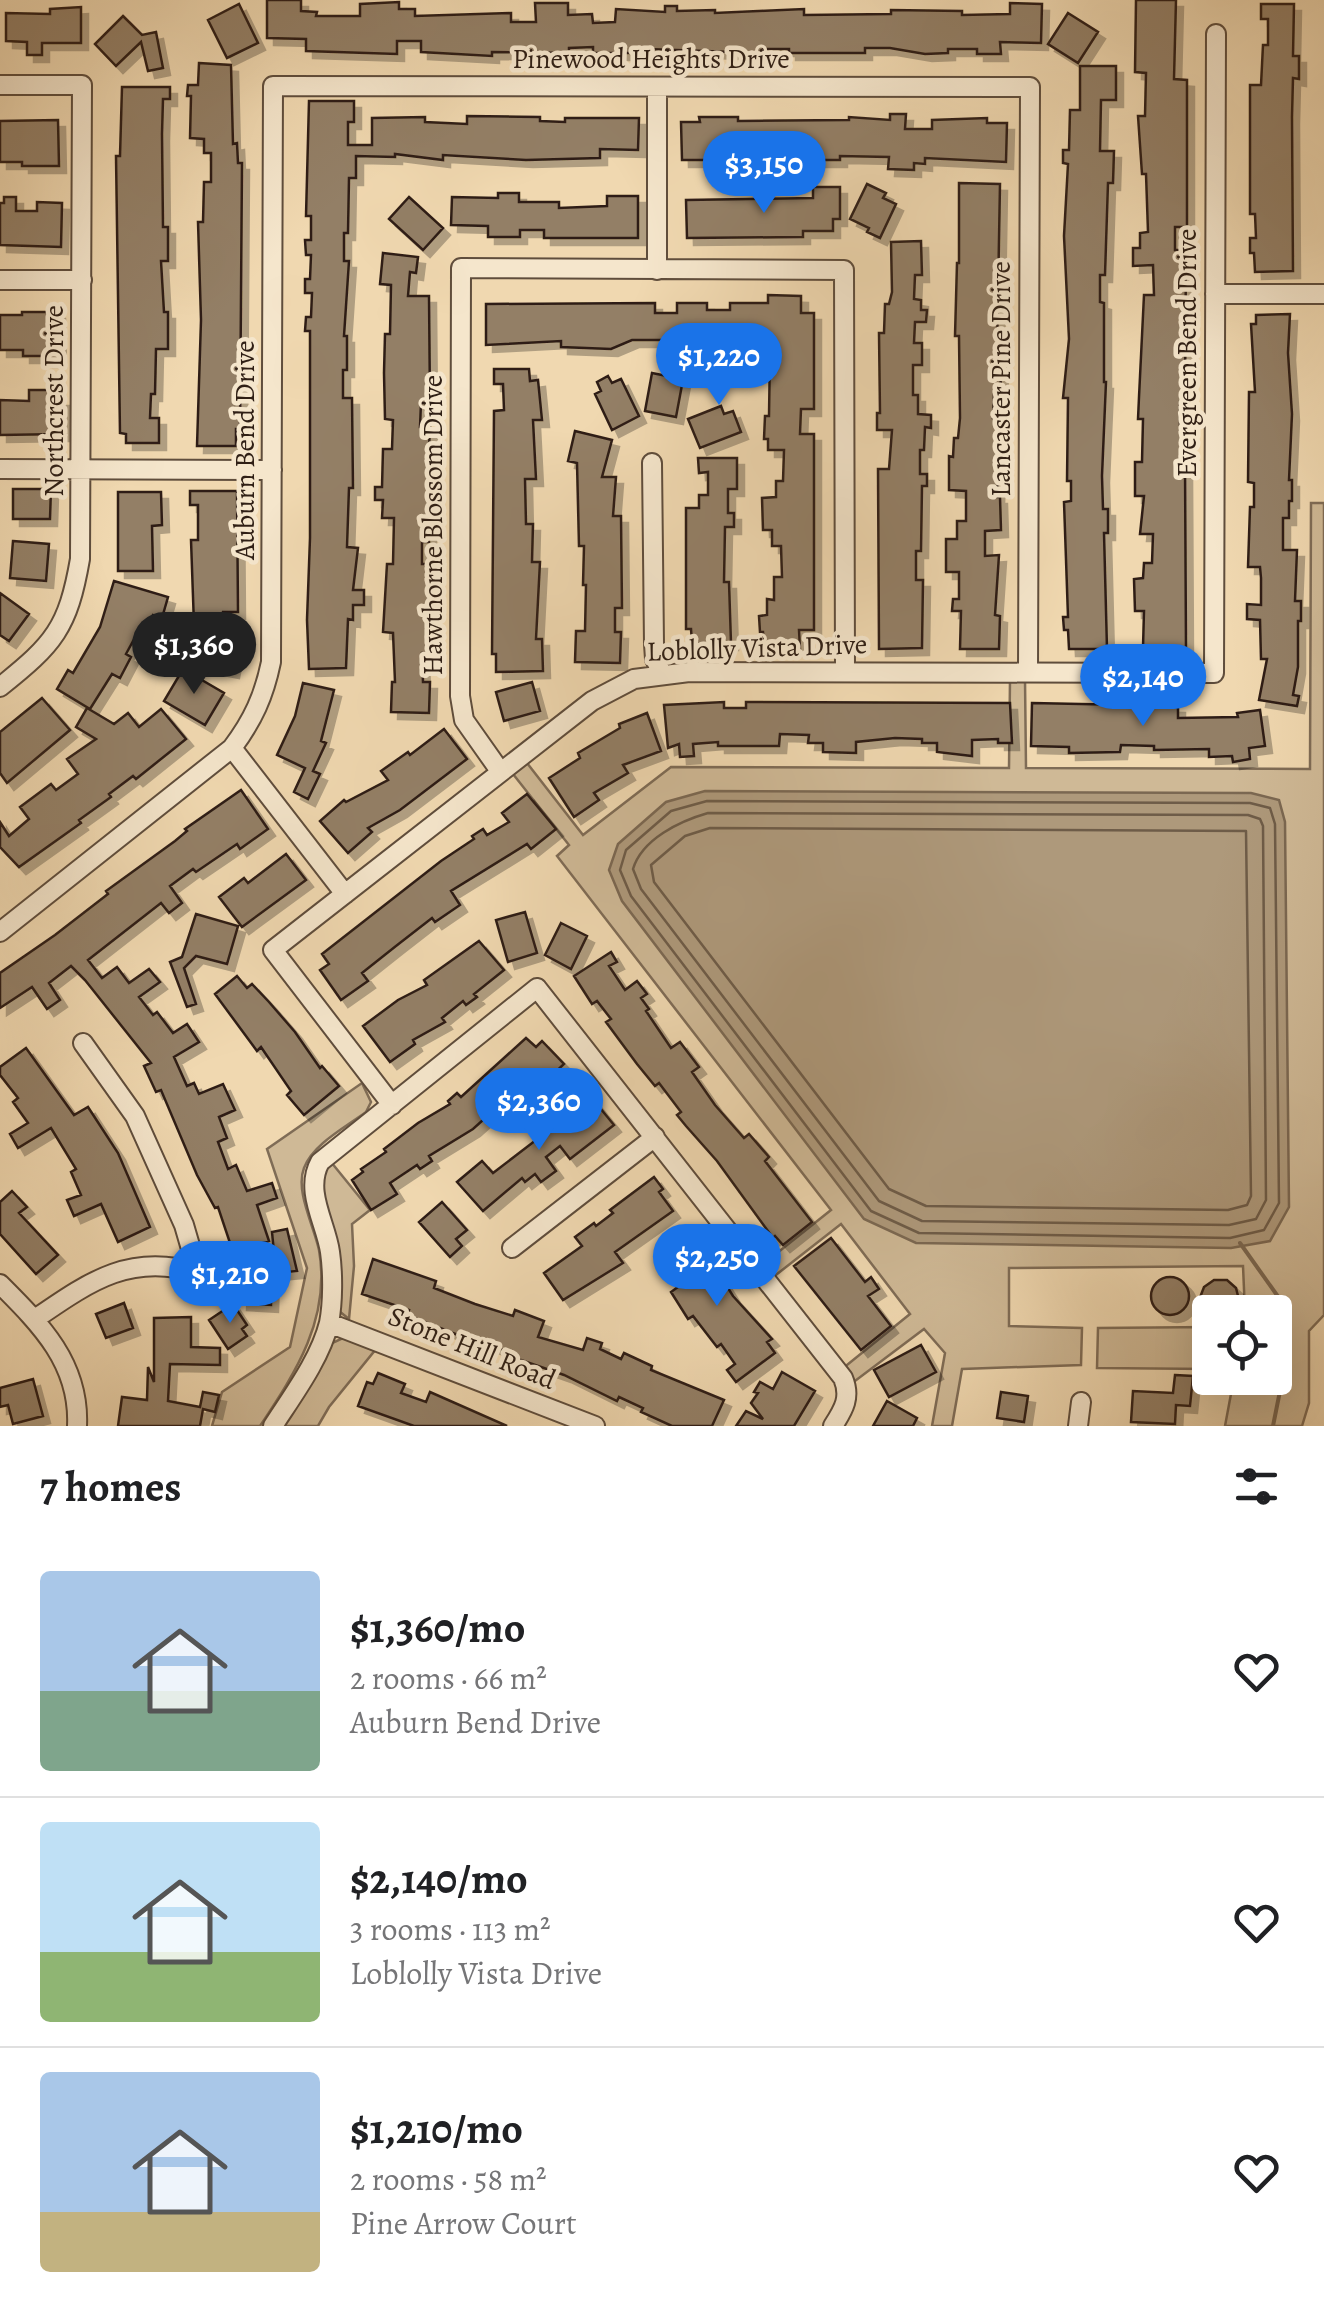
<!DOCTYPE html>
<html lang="en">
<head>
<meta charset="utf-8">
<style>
	body { margin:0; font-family:Alegreya,serif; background:#f6f6f6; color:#202124; height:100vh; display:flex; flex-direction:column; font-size:38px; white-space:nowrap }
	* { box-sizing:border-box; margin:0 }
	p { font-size:32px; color:#757577 }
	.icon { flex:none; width:55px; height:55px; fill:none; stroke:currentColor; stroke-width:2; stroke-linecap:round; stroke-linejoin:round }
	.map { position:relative; height:1426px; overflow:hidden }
	.drawer { display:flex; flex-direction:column; background:#fff; flex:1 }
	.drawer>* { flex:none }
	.tools { position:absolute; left:1192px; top:1295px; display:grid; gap:20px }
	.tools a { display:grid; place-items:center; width:100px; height:100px; border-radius:10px; background:#fff; box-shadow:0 10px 40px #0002; font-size:50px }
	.price { position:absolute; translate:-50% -85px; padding:0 22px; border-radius:35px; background:#1a73e8; color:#fff; font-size:32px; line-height:65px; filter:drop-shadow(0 2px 5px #0008) }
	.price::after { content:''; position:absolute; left:50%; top:60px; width:30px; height:22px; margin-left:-15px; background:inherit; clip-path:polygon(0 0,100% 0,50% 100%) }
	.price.on { background:#222; color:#fff }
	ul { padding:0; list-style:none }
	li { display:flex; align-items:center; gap:30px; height:250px; padding:0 40px }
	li+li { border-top:2px solid #e0e0e0 }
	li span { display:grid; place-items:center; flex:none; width:280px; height:200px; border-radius:10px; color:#555 }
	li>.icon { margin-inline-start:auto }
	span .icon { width:120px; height:120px; fill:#fffc; stroke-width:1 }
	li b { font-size:42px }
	h2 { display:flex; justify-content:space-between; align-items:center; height:120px; padding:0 40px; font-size:42px }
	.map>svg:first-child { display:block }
</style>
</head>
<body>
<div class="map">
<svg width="1324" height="1426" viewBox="0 0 1324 1426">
	<defs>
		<filter id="shadow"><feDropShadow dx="7" dy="7" stdDeviation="0" flood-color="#0004"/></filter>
	</defs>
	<rect width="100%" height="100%" fill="#f0d8b0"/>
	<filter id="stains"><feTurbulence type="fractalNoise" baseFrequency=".002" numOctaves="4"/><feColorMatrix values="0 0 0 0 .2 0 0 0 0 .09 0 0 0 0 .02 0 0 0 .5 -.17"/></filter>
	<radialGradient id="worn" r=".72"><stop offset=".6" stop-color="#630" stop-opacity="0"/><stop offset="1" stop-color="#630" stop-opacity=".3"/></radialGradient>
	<path fill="#cfb996" stroke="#7f6c56" stroke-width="2.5" d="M1311,503H1324V1315L1309,1331V1403L1302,1426H1225L1234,1378H1275V1312H1245L1243,1266L1009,1268V1326L1082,1328L1081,1365L962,1369L952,1426H932L945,1353L924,1329L851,1384L842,1369L910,1314L841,1224L772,1278L762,1265L831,1210L557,856L569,845L513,774L527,763L583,835L671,767L1009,768L1010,680H1025L1026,768L1310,769Z
		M362,1083L371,1102L366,1112C346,1127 313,1144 304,1168C295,1191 314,1226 319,1250C331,1318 296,1372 260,1426H212L222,1392L290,1347L307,1268L267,1149Z
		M331,1162L370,1210L352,1224L354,1266L349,1319L339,1311L322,1192L323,1169Z
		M1210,1327V1369L1097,1368L1098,1328Z
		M343,1338L376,1349L329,1407L318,1426H282L330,1344Z"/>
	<path fill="#ae997b" stroke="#7b6852" stroke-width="2.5" d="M705,791L1251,793L1279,800L1285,822L1289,1207L1270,1241L1231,1248L916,1243L864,1219L622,901L609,870L618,844L666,802Z"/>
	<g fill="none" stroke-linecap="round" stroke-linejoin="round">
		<path stroke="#6e5c48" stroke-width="2.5" d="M707,801L1250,803L1270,808L1275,824L1279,1203L1264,1230L1230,1238L919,1233L871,1211L631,896L620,870L626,850L671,811Z
			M708,813L1248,815L1260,819L1263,826L1266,1200L1256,1219L1229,1225L922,1221L879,1201L641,889L633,869C642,839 680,821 708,813Z
			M710,828L1246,831L1251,1196L1247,1205L1228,1210L926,1206L889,1189L654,882L651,865L685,836Z"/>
		<path stroke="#7b6852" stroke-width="4" d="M1240,1243L1279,1298L1281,1386L1273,1426"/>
	</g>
	<path fill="#937f66" stroke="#2f1f15" stroke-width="2.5" filter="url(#shadow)" d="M267,0H301V11L317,12L316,16H360V4L399,2V9H415V16L511,13V22H536L535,3H568V15L592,14L593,23L615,22L616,9L665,12V6H677V11L715,10V13L804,9V15L891,14V10L962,11V15L1010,14V3L1042,4L1041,43L1000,42L1001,54H977V49H948V53L925,54L890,48H865V53H789V49H763V53L648,49V53H593V47L569,48V53L492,52V56L421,52V41H397V54L306,51V39L267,38Z
		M1136,0H1176L1174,79L1187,80V227H1175V250H1186L1185,402H1180V425H1184L1185,463L1186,649L1143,648L1144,611H1135L1134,579L1143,578L1144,563H1152L1153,534H1140L1144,496H1135V462H1142L1143,419H1138L1139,397L1144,295H1154L1153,265L1133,266V248H1140V233L1148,232L1146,174H1142L1138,116H1145L1146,73L1135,72Z
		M239,4L258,43L227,58L208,20Z
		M1261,4H1294L1293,56H1299V79L1293,78L1292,117L1293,271L1255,272L1254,253H1250V238H1256L1255,214H1250V85H1261L1263,45H1268V19H1261Z
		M81,7V43H42V55H27V42L6,41V13L50,14V9Z
		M1068,13L1098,32L1078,63L1048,44Z
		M123,16L142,35L156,32L163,68L148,71L141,42L116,66L95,44Z
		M199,63L231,65L233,144L237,143L238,163H242L240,429H236V446H197L201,320L198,222H203L204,182H211V153H204V139L190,138L191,96H187L188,85H198Z
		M1080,66H1116V100H1101L1100,151H1114L1113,183H1108L1105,275H1100V302L1104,303V382H1106L1102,476L1103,509H1108V533H1104L1107,649H1069L1068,630H1064L1063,617H1068L1064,502L1071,501V481H1067L1068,398H1063L1069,339L1064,236L1068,164L1063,163V150H1069L1070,110H1080Z
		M122,87H170V99H163L162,134L163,227H168V261H161L164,312H168V349H156L155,394H151L150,418H159V443H126V434L120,433L116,156H120Z
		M309,101H354V122H348V145H372V118L425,117V122L467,124V116L540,117V121L565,122V118H639L638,150L600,149V158L526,160L443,155V160L395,154V157L356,156V178H349L348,233H344V261H349L344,336H347V370H343V398H352L353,488H349L347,547L358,548L353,590H364V605H353V620L348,619L346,668L309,669L307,620L310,538V331H305L306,317H311L312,293H305V279H310L311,255H306L305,240H311V216H306Z
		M890,114H906L905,129H932V120L987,118V123H1007L1006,162L925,158V164L914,163V170L888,169L889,157L840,156V160H682L681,122H700L699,117H738V121L849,120V117L890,120Z
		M58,120L59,166H22V162H0V121Z
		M959,183L1000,184L997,352H1002L1001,375L1000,394H994L993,418H1001L997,497H1000L1001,530L985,531V556L999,555L995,615L1000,616L999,649H960L961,611H952L953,599H959V572H946V539H957V521H966V491L949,490V456L953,457L954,438H958L960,418L959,336H955L957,263H959Z
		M867,184L886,193L883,198L896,204L880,238L867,232L869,228L850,219Z
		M813,187H840V219H833V231H803V237L687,238L686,200L813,198Z
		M498,193H519V202H559V208L607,206V196H638V238H544V230H520V237H488V226L451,225L452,197L498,198Z
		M4,197H16V211H37V202L62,203L61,247L0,245V203H4Z
		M409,197L443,228L423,250L389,219Z
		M921,241L922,275H915L914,299L921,300V310H927L926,322H915L914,343H922V365H913V395H918V414L931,415V428L925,427L924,450H920V474H927V486H922L921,551H916V580H923L922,648L879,649L878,469H889L892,430H877V413H880L879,333H884L885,304H889L892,292L891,242Z
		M383,253L418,257L416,273L410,272L408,296H429L430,403H421L420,427H430L427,488H430L429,542H422V564H428L430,653H422L423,682H430L429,713L391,712L392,682H395L393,633L383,632L387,564H393L394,518H382L383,500H375V487H382L383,449H392L393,420L385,419L384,373L385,334H390L391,285L380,284Z
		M768,295L801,296V313H814V409H801L800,434H814V630H799L800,649H764L763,632H760L759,616L767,615V599L774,600V577H782L781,546H772V530H763L762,498L776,497V481H783L784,450H768V439H764L765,416H769L770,351H765V343H707L706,348H677V340H632L611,349L561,347V341L486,345V304L655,303V313H677V303H707V310H730V303H768Z
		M22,312H58L59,360H46V356H23V350H0V315H22Z
		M1290,314L1288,353L1292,414L1289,480H1292V501H1289V518H1283V550H1297L1295,601H1301V621H1298V667L1293,695L1299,696L1297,706L1259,700L1267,659H1261L1260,620L1247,619V604L1261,605V578L1260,567H1248L1250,507H1254V483L1248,482L1249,392H1255L1251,324H1256V315Z
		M674,367L685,369L676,417L645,411L652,373L672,377Z
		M494,369H529L530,381L538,380L542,420H533L536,479H525L526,524H533L532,562H540L536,639H542L543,671L496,672V654H492L494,411L504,410L503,384H494Z
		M608,376L612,383L621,379L639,416L612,430L595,394L601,391L597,382Z
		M29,390H54V399H63L62,434L0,435V400L29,401Z
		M721,406L724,414L733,411L741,432L700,448L688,419Z
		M575,431L612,440L602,477H616L613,516H621L622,608H615V632H621L620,663L575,662L576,631H585L586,585H583L584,546H579L577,463L568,461Z
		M698,458H737V489H728V513H734V527H725L724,582H729L731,643L692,644L691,629H686V508H699V495H708V472L699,473Z
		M13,489H51L50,519H13Z
		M190,491H237L238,612H223L218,637L238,641L232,671L181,661L188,624L194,625L191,540H198V505H190Z
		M118,492H161L162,525L152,526L153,571H118Z
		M13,541L49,544L46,581L10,578Z
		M114,581L168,597L162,618L153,615L147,635L138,632L126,654L131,657L120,678L112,674L90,709L57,689L68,670L73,673L100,627Z
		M0,593L29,614L9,641L0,635Z
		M183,669L224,693L205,725L164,701Z
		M532,682L540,711L504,721L496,692Z
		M303,683L334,690L321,741L326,743L313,771L320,774L308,799L294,792L305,768L277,755L295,716Z
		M42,698L70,730L7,783L0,773V732Z
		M724,702V708H746V702L1010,703L1012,743H998V739L972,740V756L937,752V743H922V739L895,738L856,742V753L823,752V743H808L809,735L780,734L779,746H718V742L693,744L694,756L680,757L679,744L668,748L664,705Z
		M1032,703L1178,706V718L1238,717L1237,713L1260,710L1265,746L1249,748L1250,759L1233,762L1232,756L1209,757V749L1154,750V746L1121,745L1120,752L1069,753V747L1031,746Z
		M87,708L114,724L128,713L139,727L161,709L186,739L136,779L133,776L109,794L111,797L79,820L81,823L19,867L0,847V822L9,836L29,819L20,807L51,784L56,790L78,774L67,759L96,739L76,727Z
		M647,713L661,751L623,765L628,773L594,793L599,800L574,817L549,778L580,758L578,753L620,728L619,724Z
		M444,729L467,759L400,810L368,828L372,832L348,853L320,821L344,800L346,802L388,780L381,771L408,752L410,755Z
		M241,790L268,829L240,849L237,844L196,872L193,869L170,886L182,903L169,913L161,903L88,960L102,978L117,967L129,983L149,969L160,982L139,997L153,1015L157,1012L173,1033L187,1024L199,1042L174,1057L187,1086L194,1083L199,1094L223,1084L235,1110L219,1117L227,1138L218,1142L228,1169L236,1165L247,1191L272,1183L277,1198L257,1205L269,1241L233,1252L218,1207L215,1208L197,1175L161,1090L156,1092L144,1066L151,1063L85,980L71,966L49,983L60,1000L47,1009L32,987L0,1008V973L55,935L108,894L106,891L175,841L187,831L185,829Z
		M527,794L556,829L531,849L527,844L451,891L460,905L435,922L432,918L396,946L362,973L368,981L341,1000L320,970L329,964L322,954L441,861L474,839L472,836L483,829L487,835L509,822L502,813Z
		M286,854L306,880L242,927L219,897L244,878L248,883Z
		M525,912L537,953L508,962L496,920Z
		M196,914L238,926L227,964L196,956L184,968L196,1004L187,1007L170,962L182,957Z
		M561,923L587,936L571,969L545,955Z
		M479,941L504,970L474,994L477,997L466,1005L463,1001L442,1018L445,1022L413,1040L415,1044L390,1062L363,1026L398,1000L427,985L424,980Z
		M611,952L617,962L609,966L625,990L637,981L647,994L641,998L649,1009L646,1011L671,1048L680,1042L699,1067L692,1072L715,1105L744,1138L749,1134L769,1157L765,1161L812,1222L783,1245L775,1236L773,1238L717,1161L686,1126L677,1115L681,1112L659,1083L655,1086L637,1064L606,1022L611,1019L597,1001L592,1004L574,976Z
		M237,976L247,988L252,984L269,1002L295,1032L320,1068L322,1066L339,1086L304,1115L287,1095L291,1091L261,1047L257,1051L215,994Z
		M526,1038L536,1047L542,1041L564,1064L542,1085L537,1080L503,1102L473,1129L429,1156L432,1161L420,1169L417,1165L390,1183L397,1194L371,1210L352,1180L363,1172L361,1169L386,1152L384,1149L418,1123L450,1104L448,1101L457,1093L461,1097Z
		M26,1048L74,1115L88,1107L118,1153L150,1227L118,1242L101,1204L74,1216L67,1200L81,1195L71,1172L76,1169L51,1128L18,1148L10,1134L28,1123L13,1102L18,1098L0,1075V1067Z
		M587,1092L614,1125L570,1159L560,1146L546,1157L556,1171L541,1182L535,1174L525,1182L522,1178L483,1211L457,1182L482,1161L493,1173L540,1137L538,1134L567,1116L563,1111Z
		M654,1177L663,1189L659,1192L673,1211L615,1252L623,1263L563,1300L544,1273L582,1246L575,1237L594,1223L596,1226L613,1213L610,1210Z
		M12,1191L27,1207L19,1213L58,1255L36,1274L0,1234V1202Z
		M442,1202L467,1230L456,1239L462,1246L450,1257L419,1222Z
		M287,1229L297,1271L276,1273L272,1232Z
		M688,1233L700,1247L692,1254L705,1269L713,1264L733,1296L772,1339L767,1342L775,1353L736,1382L727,1370L735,1364L721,1344L717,1347L693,1316L688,1319L671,1292L682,1284L659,1259Z
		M831,1238L865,1282L871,1277L879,1289L868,1296L891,1326L861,1350L794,1266Z
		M373,1259L436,1281L434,1288L475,1304L513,1316L515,1310L544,1321L538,1337L583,1350L587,1338L602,1343L600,1349L621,1359L624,1353L652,1366L651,1370L724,1400L712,1426H672L641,1412L643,1408L619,1397L617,1401L564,1375L515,1358L516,1354L463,1337L407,1315L409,1310L362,1294Z
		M241,1270L272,1271L271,1305L240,1303Z
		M1151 1296a19 19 0 1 1 38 0a19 19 0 1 1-38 0Z
		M1214,1280H1227L1236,1288L1239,1300L1231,1312H1209L1199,1300L1204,1287Z
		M124,1303L133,1328L106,1338L96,1314Z
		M233,1304L247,1325L242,1329L247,1336L228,1349L209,1320Z
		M191,1317V1347L220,1348V1365L170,1364L168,1401L200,1407L203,1392L219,1395L215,1412L203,1409L200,1426H118L122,1397L147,1400L148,1367L154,1382V1318Z
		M921,1345L936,1372L889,1397L874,1370Z
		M782,1372L815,1391L794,1426H736L746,1411L763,1419L751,1403L758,1393L754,1392L760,1382L773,1389Z
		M378,1373L405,1384L401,1393L426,1402L430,1392L507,1426H414L358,1406L367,1382L373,1384Z
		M1175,1375L1193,1376L1190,1406L1176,1405L1175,1424L1131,1422L1133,1391L1173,1393Z
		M33,1379L43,1416L13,1424L8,1405L0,1407V1388Z
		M1001,1392L1028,1396L1024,1422L997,1418Z
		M887,1401L917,1418L913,1426H873Z"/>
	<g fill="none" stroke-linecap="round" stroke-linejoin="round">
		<g stroke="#5f4d3c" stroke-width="22">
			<path id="minor" d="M0,85H82L80,559C68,628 54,644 0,687
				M657,87V270
				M0,280H82
				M1215,294H1324
				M652,463L654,644L655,659L662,674
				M0,469L272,470
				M232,748L345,894
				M500,771L464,720L460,696L461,268L844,270L845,672
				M0,932L232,748C253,720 264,696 271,662L273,86L1030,87L1028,672
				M83,1043L135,1116L184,1225L198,1273
				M392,1105L273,950L592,701L634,679L689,672L1214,673L1216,34
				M512,1248L655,1137
				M0,1284C41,1325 80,1364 77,1426
				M35,1319C89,1282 130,1252 198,1273
				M329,1323L595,1426
				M273,1426C293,1395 320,1359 329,1323C333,1302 333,1273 330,1252C326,1223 304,1191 320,1162L537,988L843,1378C851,1397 844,1409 833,1426
				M1078,1426L1081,1402"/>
		</g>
		<use href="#minor" stroke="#f5e6cc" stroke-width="18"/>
	</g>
	<g text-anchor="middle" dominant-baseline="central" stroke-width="9" stroke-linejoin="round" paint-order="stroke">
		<g font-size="28" fill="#2f1f15" stroke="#f5e6cc">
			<text x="651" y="59">Pinewood Heights Drive</text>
			<text transform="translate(1187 353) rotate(-90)">Evergreen Bend Drive</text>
			<text transform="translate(1001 379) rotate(-90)">Lancaster Pine Drive</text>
			<text transform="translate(54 401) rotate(-90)">Northcrest Drive</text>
			<text transform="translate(245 450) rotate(-90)">Auburn Bend Drive</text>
			<text transform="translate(433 525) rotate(-90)">Hawthorne Blossom Drive</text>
			<text transform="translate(757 648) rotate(-2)">Loblolly Vista Drive</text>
			<text transform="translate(472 1348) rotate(22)">Stone Hill Road</text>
		</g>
	</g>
	<rect width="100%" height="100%" filter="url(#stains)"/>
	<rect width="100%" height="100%" fill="url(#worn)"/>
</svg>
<div class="tools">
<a><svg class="icon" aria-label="locate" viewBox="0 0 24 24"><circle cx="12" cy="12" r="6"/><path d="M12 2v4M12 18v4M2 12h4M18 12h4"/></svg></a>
</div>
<b class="price" style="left:764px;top:216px">$3,150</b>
<b class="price" style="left:719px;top:408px">$1,220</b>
<b class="price on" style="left:194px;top:697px">$1,360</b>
<b class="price" style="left:1143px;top:729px">$2,140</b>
<b class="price" style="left:539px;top:1153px">$2,360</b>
<b class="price" style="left:717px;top:1309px">$2,250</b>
<b class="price" style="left:230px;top:1326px">$1,210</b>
</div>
<section class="drawer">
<h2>7 homes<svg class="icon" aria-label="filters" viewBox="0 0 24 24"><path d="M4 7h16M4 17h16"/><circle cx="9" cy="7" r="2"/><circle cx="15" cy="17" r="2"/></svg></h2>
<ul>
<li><span style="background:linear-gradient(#a9c7e8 60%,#7fa58c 0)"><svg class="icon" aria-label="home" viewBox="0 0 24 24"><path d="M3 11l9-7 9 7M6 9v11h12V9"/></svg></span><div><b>$1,360/mo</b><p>2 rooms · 66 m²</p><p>Auburn Bend Drive</p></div><svg class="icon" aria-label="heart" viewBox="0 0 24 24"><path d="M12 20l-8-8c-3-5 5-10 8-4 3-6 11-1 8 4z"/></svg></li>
<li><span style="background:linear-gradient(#bfe0f5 65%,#8fb573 0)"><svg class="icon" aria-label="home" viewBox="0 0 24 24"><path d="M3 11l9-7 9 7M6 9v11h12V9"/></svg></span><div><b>$2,140/mo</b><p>3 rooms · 113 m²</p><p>Loblolly Vista Drive</p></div><svg class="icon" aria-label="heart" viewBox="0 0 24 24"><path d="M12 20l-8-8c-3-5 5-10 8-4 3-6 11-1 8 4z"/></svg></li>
<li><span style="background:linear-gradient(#a9c7e8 70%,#c2b280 0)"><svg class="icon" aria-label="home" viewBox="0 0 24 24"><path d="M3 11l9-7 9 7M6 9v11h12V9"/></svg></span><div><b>$1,210/mo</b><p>2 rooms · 58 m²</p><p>Pine Arrow Court</p></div><svg class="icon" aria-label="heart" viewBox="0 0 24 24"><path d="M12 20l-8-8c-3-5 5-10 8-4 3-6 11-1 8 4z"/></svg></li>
</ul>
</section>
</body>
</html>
